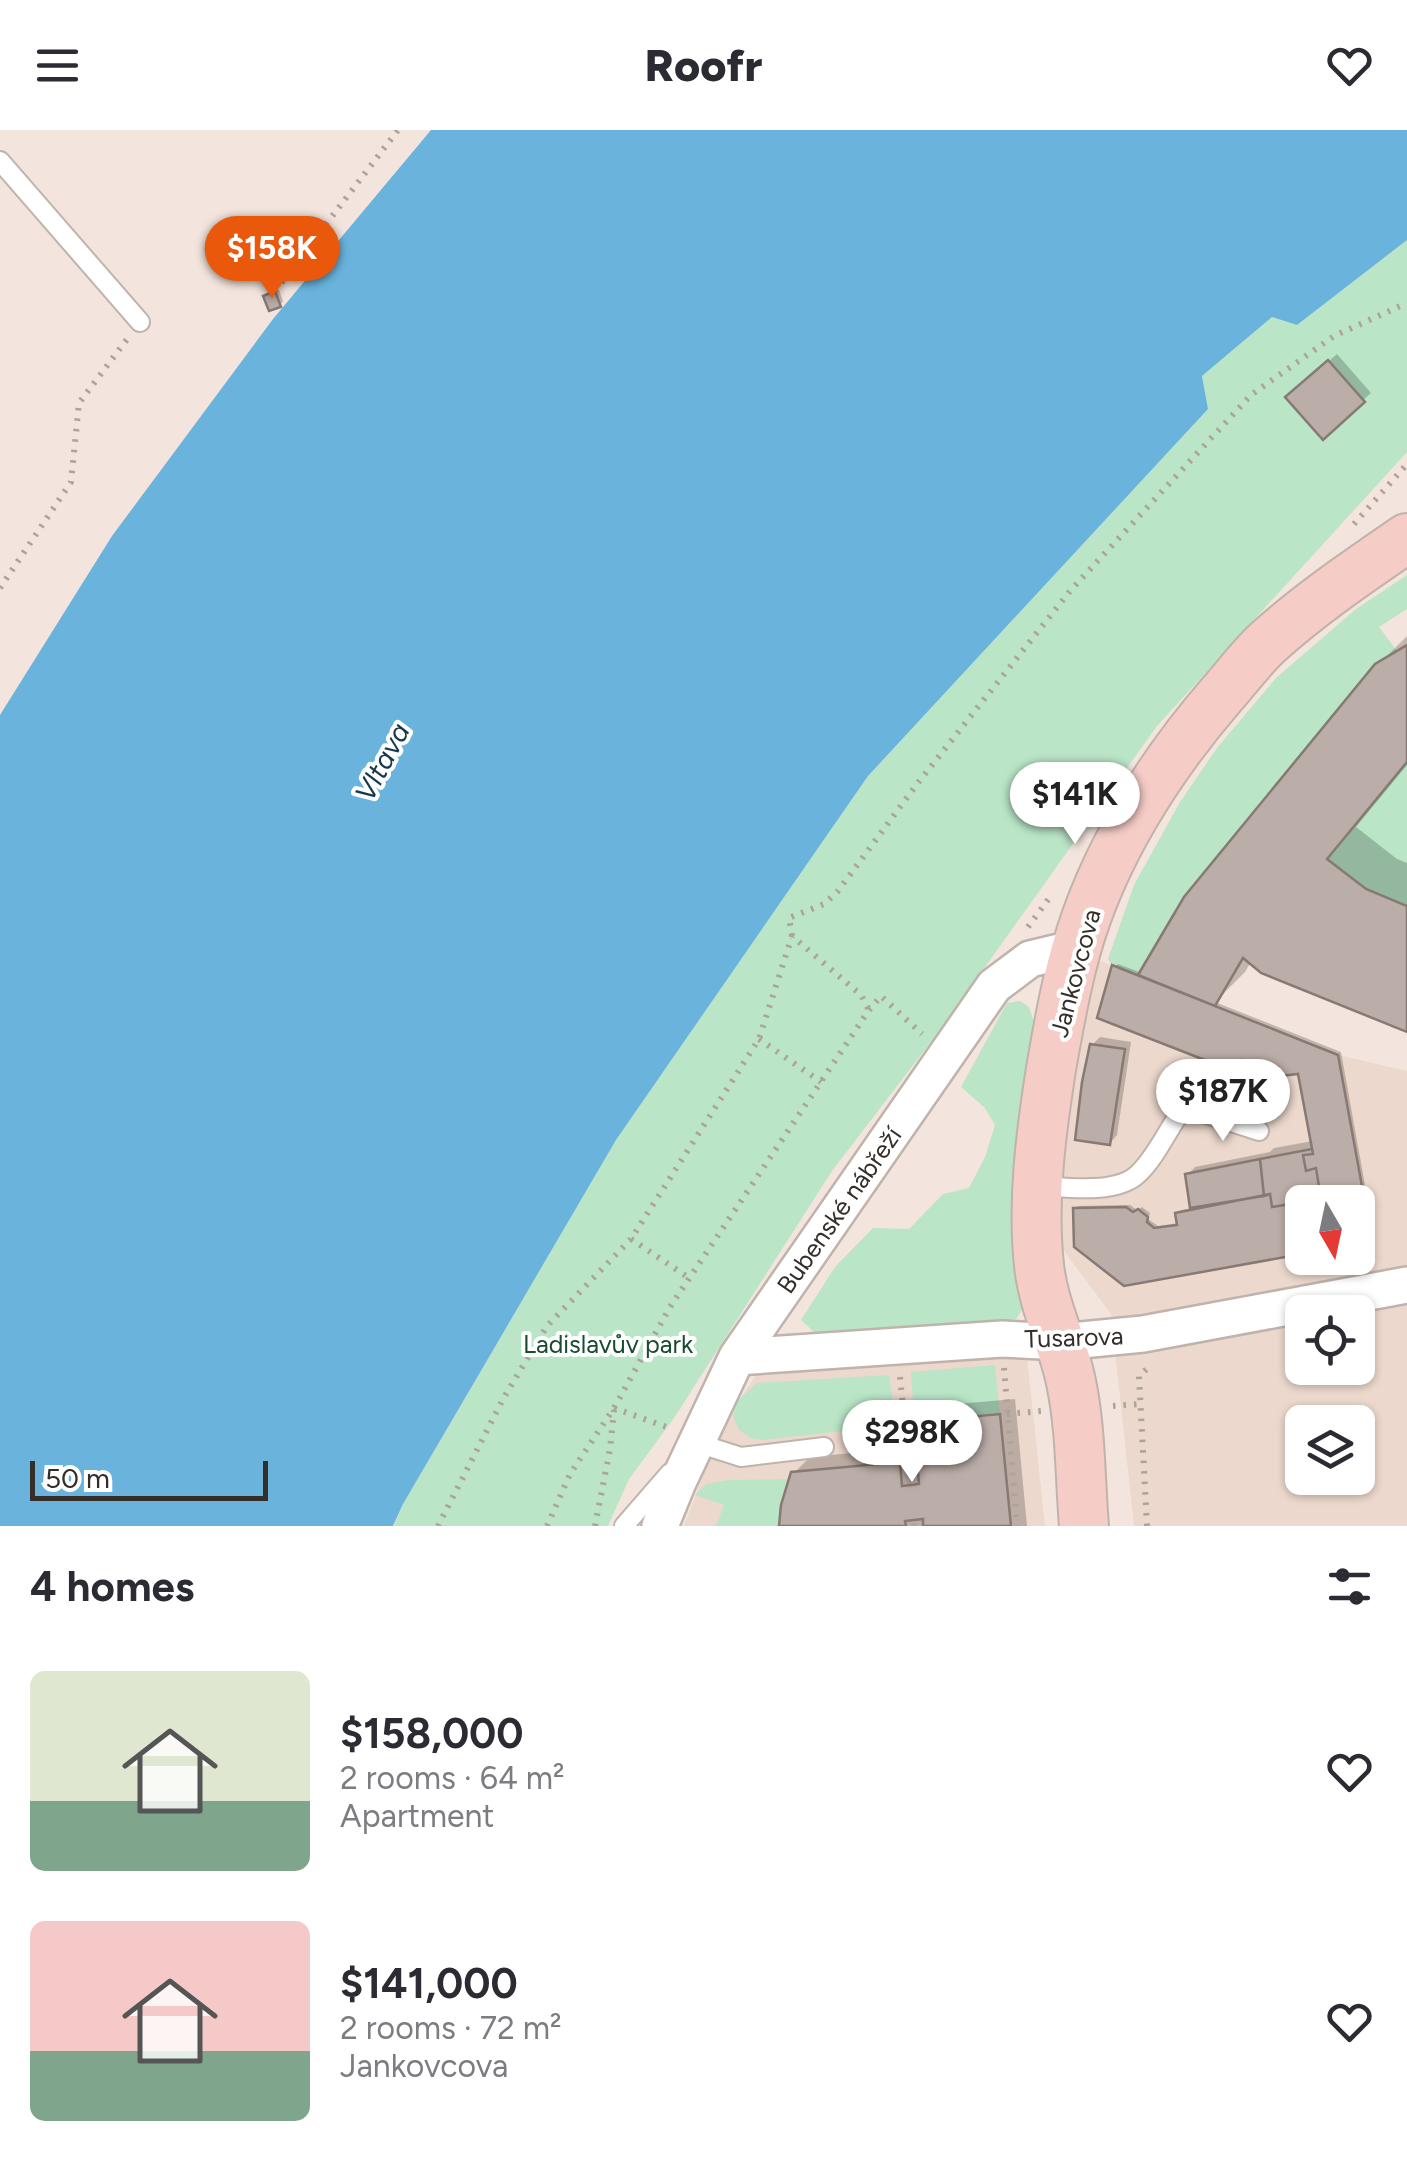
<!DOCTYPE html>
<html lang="en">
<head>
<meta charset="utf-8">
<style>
	body { margin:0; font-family:Figtree,sans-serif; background:#f7f7f7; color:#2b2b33; height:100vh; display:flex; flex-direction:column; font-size:38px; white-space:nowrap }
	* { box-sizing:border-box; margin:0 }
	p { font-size:32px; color:#7c7c81 }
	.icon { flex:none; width:55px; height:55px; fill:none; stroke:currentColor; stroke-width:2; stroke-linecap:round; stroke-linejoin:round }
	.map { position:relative; height:1396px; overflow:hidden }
	.drawer { display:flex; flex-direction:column; background:#fff; flex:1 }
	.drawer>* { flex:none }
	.needle { width:65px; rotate:171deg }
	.controls { position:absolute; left:1285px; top:1055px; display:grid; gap:20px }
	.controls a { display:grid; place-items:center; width:90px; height:90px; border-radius:15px; background:#fff; box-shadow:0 2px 8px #0004; font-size:50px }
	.scale { position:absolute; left:30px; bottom:25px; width:238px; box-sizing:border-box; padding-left:10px; border:5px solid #332e2a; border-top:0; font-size:28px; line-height:35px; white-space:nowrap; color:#332e2a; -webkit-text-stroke:8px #fff; paint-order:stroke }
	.price { position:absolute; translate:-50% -85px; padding:0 22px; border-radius:35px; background:#fff; color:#222; font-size:32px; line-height:65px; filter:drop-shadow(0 2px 5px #0008) }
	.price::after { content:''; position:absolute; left:50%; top:60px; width:30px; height:22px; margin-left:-15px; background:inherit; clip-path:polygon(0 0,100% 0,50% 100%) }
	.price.active { background:#ea580c; color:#fff }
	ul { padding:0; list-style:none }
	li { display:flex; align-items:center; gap:30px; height:250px; padding:0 30px }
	li span { display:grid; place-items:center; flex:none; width:280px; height:200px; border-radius:15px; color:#555 }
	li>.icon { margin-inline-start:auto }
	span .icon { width:120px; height:120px; fill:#fffc; stroke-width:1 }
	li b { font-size:42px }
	h2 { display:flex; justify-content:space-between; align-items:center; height:120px; padding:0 30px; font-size:42px }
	header { display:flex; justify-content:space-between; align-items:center; height:130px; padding:0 30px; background:#fff; font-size:45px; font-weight:800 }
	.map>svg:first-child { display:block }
</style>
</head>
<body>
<header><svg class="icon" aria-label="menu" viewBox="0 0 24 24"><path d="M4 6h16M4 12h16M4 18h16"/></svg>Roofr<svg class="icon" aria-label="heart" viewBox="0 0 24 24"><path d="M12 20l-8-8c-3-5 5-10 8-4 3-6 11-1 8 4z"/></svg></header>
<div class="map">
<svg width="1407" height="1396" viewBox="0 0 1407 1396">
	<rect width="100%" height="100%" fill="#f3e5dd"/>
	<path fill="#ecd8cc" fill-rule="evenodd" d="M1093,828L1338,925L1407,941V1396H1134L1111,1184L1061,1117L1057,1093L1062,974ZM1302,1072H1358V1128H1302ZM1302,1182H1358V1238H1302ZM1302,1292H1358V1348H1302Z
		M1027,1227L1045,1396H684L721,1298L758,1242Z"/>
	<path fill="#bae5c7" d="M1407,110V322L1157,596L943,896L832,1041L674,1288L629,1349L608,1396H394L403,1374L616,1010L868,646L1208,279L1202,246L1272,187L1297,195Z
		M1407,445V479L1379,497L1397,521L1375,535L1184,767L1138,845L1112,835L1108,829L1134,755L1180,672L1217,618L1276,548L1356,479Z
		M1407,632V776L1366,759L1327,729Z
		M1020,871L1029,877L1035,895L1014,1067L1015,1137L1025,1175L1016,1189L840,1205L815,1203L801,1190L835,1137L873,1098L909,1099L943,1064L969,1058L985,1027L995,995L985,978L961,957L1007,873Z
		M995,1235L1000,1284L914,1291L911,1242Z
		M889,1245L896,1295L763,1310L750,1308L739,1300L733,1286L736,1272L757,1253Z
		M789,1349L779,1396H716L724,1375L695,1365L707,1354L728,1350Z"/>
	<path fill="#69b3dd" d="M431,0H1407V110L1297,195L1272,187L1202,246L1208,279L868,646L616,1010L403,1374L393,1396H0V585L112,406L273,189Z"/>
	<path fill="#0003" d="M279,160L283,171L280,175L266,166Z
		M1337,224L1371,263L1323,306L1296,260Z
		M1407,506V635L1356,697L1397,729L1407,733V899L1251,832L1245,842L1215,872L1341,922L1374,1105L1371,1108L1358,1111V1072H1302V1121L1125,1154L1075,1079L1078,1076L1130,1075L1137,1080L1142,1077L1150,1083L1148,1089L1158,1096L1179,1093L1178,1083L1181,1080L1193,1078L1188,1044L1195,1037L1270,1022L1274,1018L1313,1011L1300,941L1244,928L1238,940L1115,837L1118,834L1142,843L1377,536Z
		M1100,907L1131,912L1117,1005L1110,1013L1092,915Z
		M1015,1269L1027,1396H926L925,1392L922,1396H782L793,1344L810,1327L915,1317L917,1334L931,1320L928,1291L945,1275Z"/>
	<path fill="#bbada8" stroke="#877974" stroke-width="2.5" d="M275,161L281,177L269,181L263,166Z
		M1328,230L1365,272L1323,310L1285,267Z
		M1407,515V632L1327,729L1366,759L1407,776V902L1261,843L1243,828L1215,876L1138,845L1184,767L1375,534Z
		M1112,835L1338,925L1372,1111L1358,1113V1072H1302V1124L1124,1156L1074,1117L1073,1078L1126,1077L1133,1082L1138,1079L1148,1087L1147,1092L1154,1098L1177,1095L1175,1083L1270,1064L1272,1077L1321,1069L1316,1038L1306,1041L1303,1025L1313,1024L1298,944L1281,946L1242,930L1238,943L1097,888Z
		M1090,914L1125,919L1110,1015L1075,1010L1082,952Z
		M1312,1019L1313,1024L1303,1025L1306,1041L1316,1038L1321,1069L1272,1077L1270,1064L1264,1066L1260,1029Z
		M1260,1029L1264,1066L1190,1078L1185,1044Z
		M1000,1284L1011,1396H923V1389L905,1391L906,1396H779L781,1375L791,1342L900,1332L902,1356L919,1354L917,1330L930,1329L926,1291Z"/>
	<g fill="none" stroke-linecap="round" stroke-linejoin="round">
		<g stroke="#c0b3ab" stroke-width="22">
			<path id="lane" d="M0,31L140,192
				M1038,1056C1066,1057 1116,1065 1138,1044C1157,1026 1167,1000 1183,979L1197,981L1259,1001
				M694,1316L697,1313L741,1327L824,1317
				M624,1396L670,1343"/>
		</g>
		<g stroke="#c0b3ab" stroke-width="40">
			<path id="street" d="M737,1227L1002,1209L1061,1212L1143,1204L1407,1155
				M660,1396L678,1352L737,1227L994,856L1030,829L1076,818"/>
		</g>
		<g stroke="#c0b3ab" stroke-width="52">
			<path id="secondary" d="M1084,1396C1080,1349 1081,1299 1071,1252C1063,1212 1043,1176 1039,1135C1032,1070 1041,1003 1051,939C1058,899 1065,858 1076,820C1102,726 1159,637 1222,564C1237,547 1251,528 1267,513C1310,474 1359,441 1407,408"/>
		</g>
		<path stroke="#ada29c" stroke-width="6" stroke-dasharray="2.5 8" stroke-linecap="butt" d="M275,161L398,0
			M1354,394L1407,334
			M0,458L71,352L79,273L128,208
			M1028,797L1050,767
			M792,806L789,788L824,774L838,761L917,654L1070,461L1251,265L1334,206L1407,173
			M759,909L821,952
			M631,1109L689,1148
			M1004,1238L1017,1396
			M900,1247L911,1355
			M1113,1276L1140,1274
			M614,1278L669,1298
			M1007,1284L1041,1281
			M438,1396L503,1269L547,1196L631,1109L759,909L792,806L861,865L869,880
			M547,1396L570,1344L614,1278L670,1177L869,880L881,866L922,904
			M595,1396L610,1319L614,1280
			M914,1396V1390
			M1147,1396L1139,1246L1149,1237"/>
		<use href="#lane" stroke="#fff" stroke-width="18"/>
		<use href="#street" stroke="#fff" stroke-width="35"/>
		<use href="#secondary" stroke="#f5ccc6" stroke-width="48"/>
	</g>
	<g text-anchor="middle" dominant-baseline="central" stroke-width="8" stroke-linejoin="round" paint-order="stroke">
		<g font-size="25" fill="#332e2a" stroke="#fff">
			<text transform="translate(1075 843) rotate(-75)">Jankovcova</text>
			<text transform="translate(839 1080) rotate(-55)">Bubenské nábřeží</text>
			<text transform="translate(1074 1207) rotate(-2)">Tusarova</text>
		</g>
		<g font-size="25" fill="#164b2e" stroke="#fff">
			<text x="608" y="1214">Ladislavův park</text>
		</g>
		<g font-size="28" font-style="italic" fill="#17384a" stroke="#fff">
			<text transform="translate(382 632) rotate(-62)">Vltava</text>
		</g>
	</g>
</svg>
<div class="controls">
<a><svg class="needle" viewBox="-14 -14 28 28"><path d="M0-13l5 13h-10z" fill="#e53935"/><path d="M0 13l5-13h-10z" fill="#7c7c81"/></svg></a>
<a><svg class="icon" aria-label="locate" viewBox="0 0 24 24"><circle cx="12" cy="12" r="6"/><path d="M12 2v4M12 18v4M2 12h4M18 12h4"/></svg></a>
<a><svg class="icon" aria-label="layers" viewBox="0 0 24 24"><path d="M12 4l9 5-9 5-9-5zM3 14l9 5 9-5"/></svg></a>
</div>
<div class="scale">50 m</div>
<b class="price active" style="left:272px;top:171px">$158K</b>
<b class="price" style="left:1075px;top:717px">$141K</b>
<b class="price" style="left:1223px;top:1014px">$187K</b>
<b class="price" style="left:912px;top:1355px">$298K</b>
</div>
<section class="drawer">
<h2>4 homes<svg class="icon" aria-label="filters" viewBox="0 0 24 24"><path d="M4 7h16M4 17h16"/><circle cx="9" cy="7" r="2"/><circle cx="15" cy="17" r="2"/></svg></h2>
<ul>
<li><span style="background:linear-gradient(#dfe7d0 65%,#7fa58c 0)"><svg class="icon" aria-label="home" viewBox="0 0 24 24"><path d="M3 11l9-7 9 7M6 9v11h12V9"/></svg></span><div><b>$158,000</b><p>2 rooms · 64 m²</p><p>Apartment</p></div><svg class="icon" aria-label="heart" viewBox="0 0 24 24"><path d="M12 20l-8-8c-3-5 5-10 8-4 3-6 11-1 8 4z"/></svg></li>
<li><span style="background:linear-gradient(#f6c9c9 65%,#7fa58c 0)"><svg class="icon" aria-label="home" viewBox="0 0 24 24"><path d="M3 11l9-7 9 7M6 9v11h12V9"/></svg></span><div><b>$141,000</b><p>2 rooms · 72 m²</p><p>Jankovcova</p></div><svg class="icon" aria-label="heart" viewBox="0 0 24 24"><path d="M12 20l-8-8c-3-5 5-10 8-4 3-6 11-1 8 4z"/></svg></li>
</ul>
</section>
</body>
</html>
